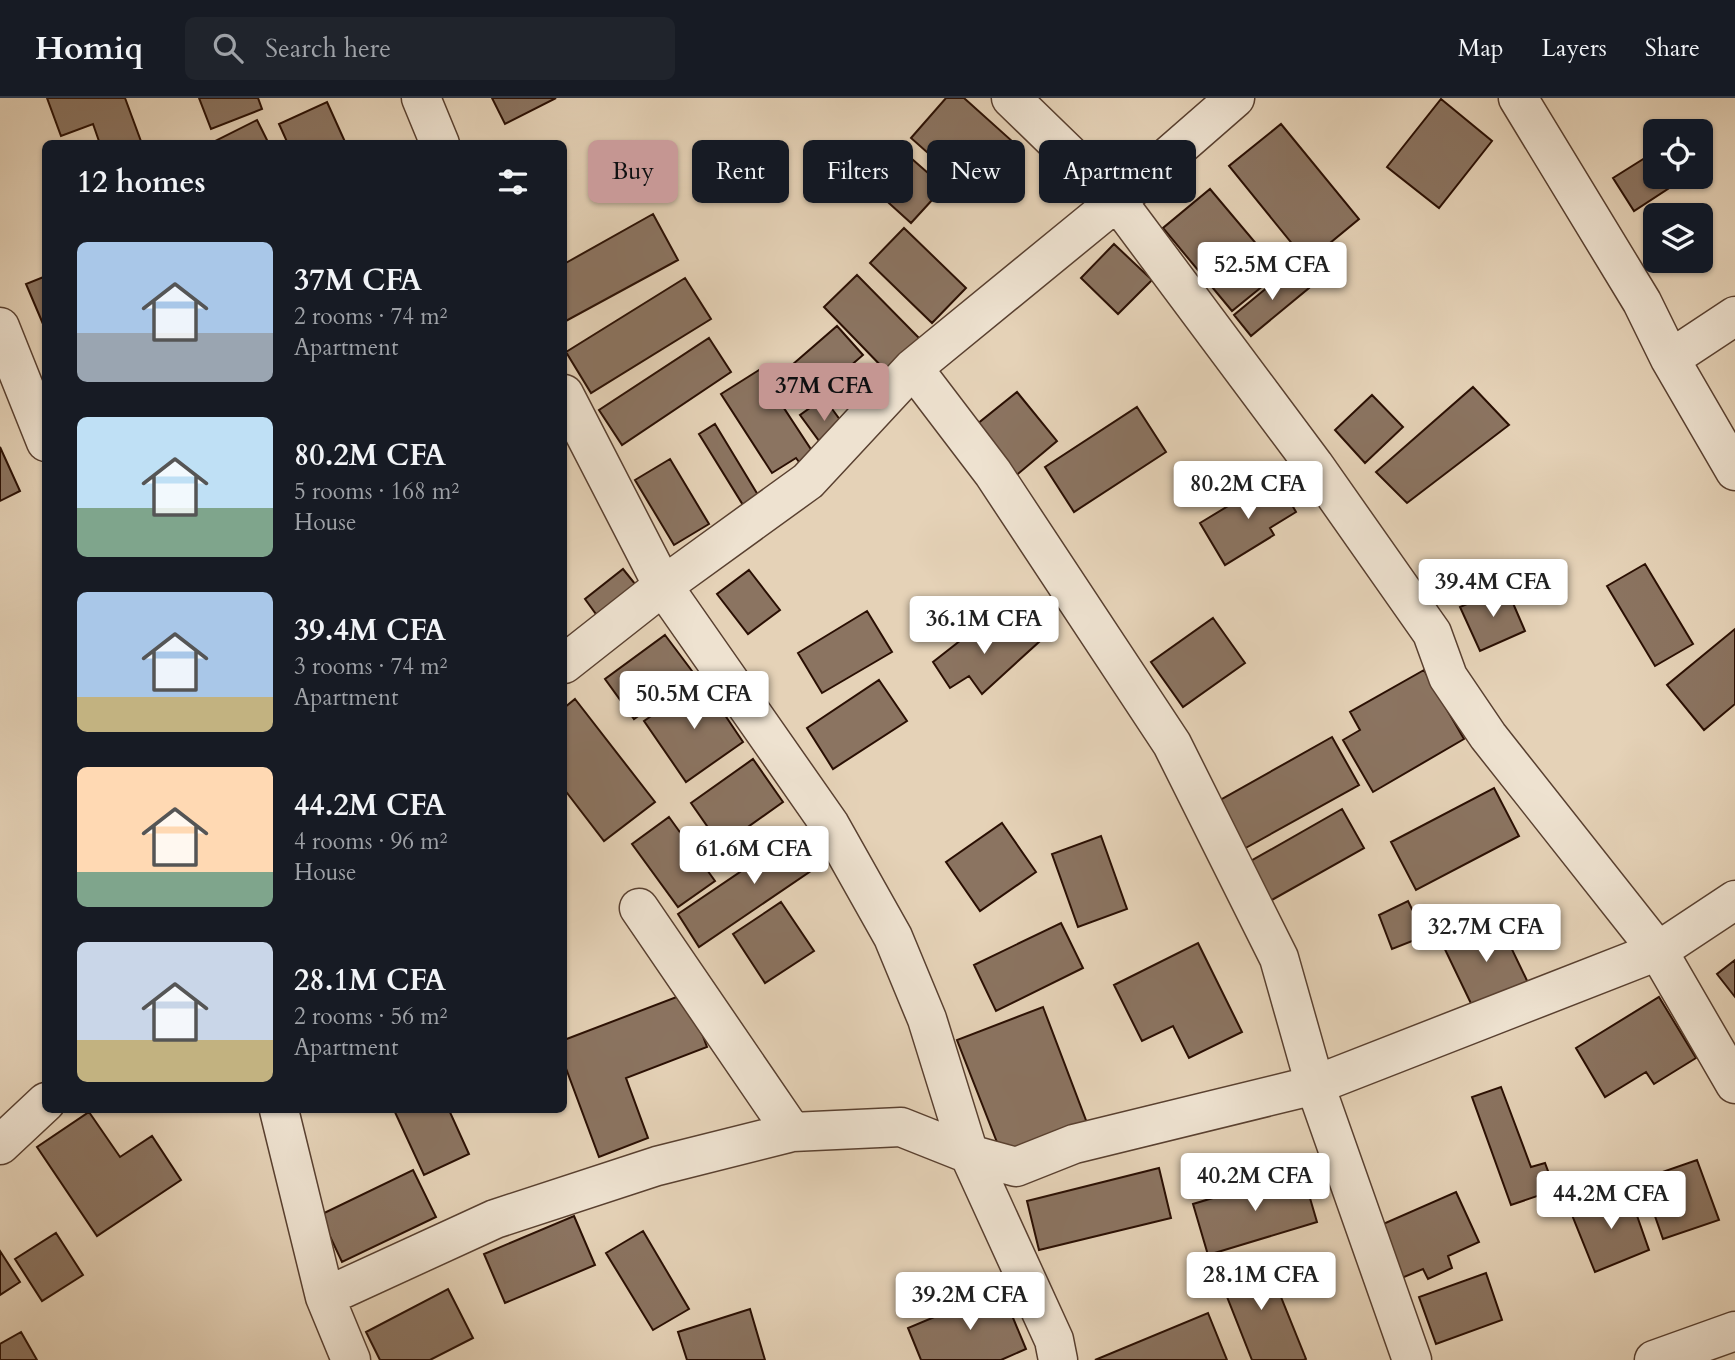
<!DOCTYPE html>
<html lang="en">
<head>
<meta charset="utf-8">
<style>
	body { margin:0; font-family:Cardo,serif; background:#20242c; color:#f1f3f6; height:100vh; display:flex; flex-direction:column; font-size:26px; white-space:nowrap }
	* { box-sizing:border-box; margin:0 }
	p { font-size:23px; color:#9ea1a6 }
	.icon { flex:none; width:38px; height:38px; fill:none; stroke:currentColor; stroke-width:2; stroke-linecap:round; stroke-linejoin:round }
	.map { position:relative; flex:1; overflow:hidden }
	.side { position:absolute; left:42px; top:42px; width:525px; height:973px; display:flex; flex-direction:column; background:#171b24; border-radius:10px; box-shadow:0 2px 5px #0004 }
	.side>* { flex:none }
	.banner { position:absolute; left:588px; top:42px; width:665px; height:63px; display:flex; gap:14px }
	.tools { position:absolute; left:1643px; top:21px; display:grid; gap:14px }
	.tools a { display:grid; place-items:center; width:70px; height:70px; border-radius:10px; background:#171b24; box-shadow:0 2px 5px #0004; font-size:35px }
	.price { position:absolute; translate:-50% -60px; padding:0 16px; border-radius:7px; background:#fff; color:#222; font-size:23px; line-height:46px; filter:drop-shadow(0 2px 4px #0008) }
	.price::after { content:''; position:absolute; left:50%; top:42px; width:21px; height:16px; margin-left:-10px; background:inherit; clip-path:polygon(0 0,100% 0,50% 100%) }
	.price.active { background:#c59692; color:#111 }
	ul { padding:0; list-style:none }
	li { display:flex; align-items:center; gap:21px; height:175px; padding:0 35px }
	li span { display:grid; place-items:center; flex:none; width:196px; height:140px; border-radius:10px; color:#555 }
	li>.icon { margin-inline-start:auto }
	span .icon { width:84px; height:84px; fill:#fffc; stroke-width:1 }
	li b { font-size:30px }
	h2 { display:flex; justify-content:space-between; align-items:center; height:84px; padding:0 35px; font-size:30px }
	.pill { padding:0 24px; border-radius:10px; background:#171b24; box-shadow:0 2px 5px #0004; font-size:24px; line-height:63px }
	.pill.active { background:#c59692; color:#111 }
	header { display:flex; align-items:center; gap:42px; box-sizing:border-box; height:98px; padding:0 35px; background:#171b24; border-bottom:2px solid #363941 }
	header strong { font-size:33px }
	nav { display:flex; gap:38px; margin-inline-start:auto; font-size:24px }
	.search { width:490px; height:63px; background:#20242c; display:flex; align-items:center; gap:18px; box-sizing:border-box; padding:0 24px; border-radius:10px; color:#9ea1a6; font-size:26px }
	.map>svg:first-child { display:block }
</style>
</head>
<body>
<header>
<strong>Homiq</strong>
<div class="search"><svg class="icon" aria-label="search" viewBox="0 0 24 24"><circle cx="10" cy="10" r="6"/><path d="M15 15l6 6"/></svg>Search here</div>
<nav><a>Map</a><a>Layers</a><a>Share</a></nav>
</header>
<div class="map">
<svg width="1735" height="1262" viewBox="0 0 1735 1262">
	<rect width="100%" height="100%" fill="#e5d2b7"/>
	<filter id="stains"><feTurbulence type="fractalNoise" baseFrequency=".00286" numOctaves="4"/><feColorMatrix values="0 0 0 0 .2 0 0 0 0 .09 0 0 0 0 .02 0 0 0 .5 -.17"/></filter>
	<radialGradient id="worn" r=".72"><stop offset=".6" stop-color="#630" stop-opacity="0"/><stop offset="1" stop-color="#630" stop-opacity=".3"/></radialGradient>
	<path fill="#8b7461" stroke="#2a0f03" stroke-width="2" d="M47,0H125L142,46H100L93,26L61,38Z
		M199,0H258L262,11L211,31Z
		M492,0H556L505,26Z
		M946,0H964L1023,53L980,101L911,40Z
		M1441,1L1492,43L1439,110L1387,69Z
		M327,4L346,46H288L279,26Z
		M257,22L269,46H211V45Z
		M1281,26L1359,121L1307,164L1229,68Z
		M1656,53V79L1683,81L1634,113L1613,80Z
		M912,61L944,89L911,125L880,97Z
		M1210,91L1280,174L1232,213L1163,130Z
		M653,116L678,162L564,224V166Z
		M904,130L966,190L932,225L870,165Z
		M1114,146L1152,182L1118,216L1081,180Z
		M1292,169L1309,190L1251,238L1234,217Z
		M857,177L920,241L887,274L824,209Z
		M46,178V233L26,186Z
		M685,180L711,221L591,295L566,254Z
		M837,228L863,257L811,302L785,273Z
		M709,240L731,274L622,347L599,312Z
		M759,272L816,359L802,368L796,360L772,375L721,296Z
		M1473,289L1509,327L1407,405L1376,374Z
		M1017,294L1057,343L1007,385L966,335Z
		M1372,297L1403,329L1365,365L1335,332Z
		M824,300L849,334L825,351L800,317Z
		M1137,309L1166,354L1074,414L1045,369Z
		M715,326L758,397L743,407L699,336Z
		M0,349L20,393L0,403Z
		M670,361L709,426L674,447L635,382Z
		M1276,379L1296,414L1270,430L1274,437L1225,467L1200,425Z
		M1645,466L1693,546L1655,568L1607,488Z
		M623,471L640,492L601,523L585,501Z
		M749,472L780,512L748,536L717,496Z
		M1506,489L1525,533L1480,553L1460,509Z
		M867,513L892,554L822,595L798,555Z
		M989,520L1009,542L1029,528L1040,543L982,596L969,578L950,590L933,564Z
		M1213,520L1245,565L1183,609L1151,564Z
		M1735,531V606L1704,632L1667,587Z
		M665,537L695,577L634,621L605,581Z
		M1424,572L1464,641L1373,694L1343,642L1360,632L1350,614Z
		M879,582L907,623L833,671L807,630Z
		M702,583L743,644L686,684L644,623Z
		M575,601L655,704L604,743L564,691V610Z
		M1332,639L1359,687L1242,752L1215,705Z
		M753,661L783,704L721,748L691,705Z
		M1494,690L1519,738L1416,792L1391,744Z
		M1342,711L1364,750L1270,803L1249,764Z
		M669,719L715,783L678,809L632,746Z
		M1002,725L1036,774L980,813L946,764Z
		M808,728L830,760L699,849L678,816Z
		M1101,738L1127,811L1078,829L1052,756Z
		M1408,803L1425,838L1392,851L1379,817Z
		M781,804L814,853L765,885L733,836Z
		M1493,812L1532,893L1478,920L1439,839Z
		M1061,825L1083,870L996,913L974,867Z
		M1198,845L1242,934L1189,960L1173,928L1142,943L1114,887Z
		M1735,862V899L1717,876Z
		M687,895L707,949L626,980L648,1040L599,1059L564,965V942Z
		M1659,899L1696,960L1654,986L1646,974L1605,999L1576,950Z
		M1043,909L1087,1025L1002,1057L957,942Z
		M1501,989L1531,1069L1545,1065L1555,1092L1511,1107L1472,999Z
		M394,1012H449L469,1056L424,1077Z
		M89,1014L120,1059L152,1038L181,1082L97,1138L37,1049Z
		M1697,1062L1719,1122L1663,1141L1642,1081Z
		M1159,1070L1171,1120L1039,1152L1027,1103Z
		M413,1072L436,1119L342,1164L320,1117Z
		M1302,1073L1317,1124L1208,1157L1193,1106Z
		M1628,1092L1649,1152L1595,1174L1572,1117Z
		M1456,1094L1479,1144L1448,1158L1452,1170L1428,1181L1423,1171L1397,1182L1374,1130Z
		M574,1118L595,1167L505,1205L484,1156Z
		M643,1133L689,1211L653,1232L606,1155Z
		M56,1135L83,1177L42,1203L15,1161Z
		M0,1153L20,1184L0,1197Z
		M1264,1157L1306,1261L1304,1262H1252L1218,1176Z
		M1486,1175L1502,1222L1436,1246L1419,1199Z
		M448,1191L473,1240L430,1262H380L366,1234Z
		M1001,1191L1026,1251L1001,1262H921L908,1230Z
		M750,1211L765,1262H687L678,1234Z
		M1208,1215L1227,1262H1095Z
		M21,1234L37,1262H0V1246Z"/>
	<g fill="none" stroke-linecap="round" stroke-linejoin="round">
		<g stroke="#594030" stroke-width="41">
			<path id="minor" d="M421,0L440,46
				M1011,0L1117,103L1314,367L1432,535L1448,579L1488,638L1658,853L1735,986
				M1518,0L1642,204L1670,261L1735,373
				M0,229L46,344
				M1670,261L1735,218
				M913,270L993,375L1172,646L1279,860L1315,987L1412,1262
				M564,296L663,488L830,727L893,839L927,921L969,1056L1054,1242L1058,1262
				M564,566L663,488L808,383L913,270L1117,103L1235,0
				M639,810L792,1034
				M279,1012L325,1199L351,1262
				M0,1047L46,1004
				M325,1199L495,1121L657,1068L792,1034L901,1029L969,1056L1016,1069L1074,1046L1315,987L1658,853L1735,802
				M1654,1262L1735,1233"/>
		</g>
		<use href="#minor" stroke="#eee2d0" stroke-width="38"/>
	</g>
	<rect width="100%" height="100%" filter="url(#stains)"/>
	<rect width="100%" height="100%" fill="url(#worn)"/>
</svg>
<div class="tools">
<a><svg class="icon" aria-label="locate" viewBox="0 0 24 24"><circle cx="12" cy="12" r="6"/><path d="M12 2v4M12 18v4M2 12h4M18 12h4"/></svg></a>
<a><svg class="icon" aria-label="layers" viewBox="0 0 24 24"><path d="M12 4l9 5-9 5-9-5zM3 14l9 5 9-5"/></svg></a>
</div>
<b class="price" style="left:1272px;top:204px">52.5M CFA</b>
<b class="price active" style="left:824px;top:325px">37M CFA</b>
<b class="price" style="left:1248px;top:423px">80.2M CFA</b>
<b class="price" style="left:1493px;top:521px">39.4M CFA</b>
<b class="price" style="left:984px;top:558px">36.1M CFA</b>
<b class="price" style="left:694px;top:633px">50.5M CFA</b>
<b class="price" style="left:754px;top:788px">61.6M CFA</b>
<b class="price" style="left:1486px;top:866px">32.7M CFA</b>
<b class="price" style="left:1255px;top:1115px">40.2M CFA</b>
<b class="price" style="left:1611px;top:1133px">44.2M CFA</b>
<b class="price" style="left:1261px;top:1214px">28.1M CFA</b>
<b class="price" style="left:970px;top:1234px">39.2M CFA</b>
<div class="banner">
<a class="pill active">Buy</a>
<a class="pill">Rent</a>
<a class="pill">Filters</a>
<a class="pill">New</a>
<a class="pill">Apartment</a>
</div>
<section class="side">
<h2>12 homes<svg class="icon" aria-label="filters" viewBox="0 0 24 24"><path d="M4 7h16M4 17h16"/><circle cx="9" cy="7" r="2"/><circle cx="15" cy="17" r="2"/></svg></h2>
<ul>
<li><span style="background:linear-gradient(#a9c7e8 65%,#9aa5b1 0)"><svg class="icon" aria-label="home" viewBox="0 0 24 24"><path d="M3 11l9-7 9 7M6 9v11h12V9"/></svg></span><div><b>37M CFA</b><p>2 rooms · 74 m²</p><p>Apartment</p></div></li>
<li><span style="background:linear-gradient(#bfe0f5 65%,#7fa58c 0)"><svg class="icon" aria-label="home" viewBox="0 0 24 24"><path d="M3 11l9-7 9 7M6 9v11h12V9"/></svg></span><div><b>80.2M CFA</b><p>5 rooms · 168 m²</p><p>House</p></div></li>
<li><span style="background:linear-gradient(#a9c7e8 75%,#c2b280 0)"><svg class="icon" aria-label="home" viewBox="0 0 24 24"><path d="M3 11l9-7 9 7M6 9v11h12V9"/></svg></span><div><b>39.4M CFA</b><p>3 rooms · 74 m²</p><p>Apartment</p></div></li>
<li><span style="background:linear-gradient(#ffd9b3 75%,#7fa58c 0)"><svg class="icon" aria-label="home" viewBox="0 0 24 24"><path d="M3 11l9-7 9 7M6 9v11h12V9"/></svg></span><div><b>44.2M CFA</b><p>4 rooms · 96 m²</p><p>House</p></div></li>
<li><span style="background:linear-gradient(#c9d6e8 70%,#c2b280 0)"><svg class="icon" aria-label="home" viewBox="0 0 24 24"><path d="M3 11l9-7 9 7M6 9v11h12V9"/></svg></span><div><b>28.1M CFA</b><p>2 rooms · 56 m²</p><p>Apartment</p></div></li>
</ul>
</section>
</div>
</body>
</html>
